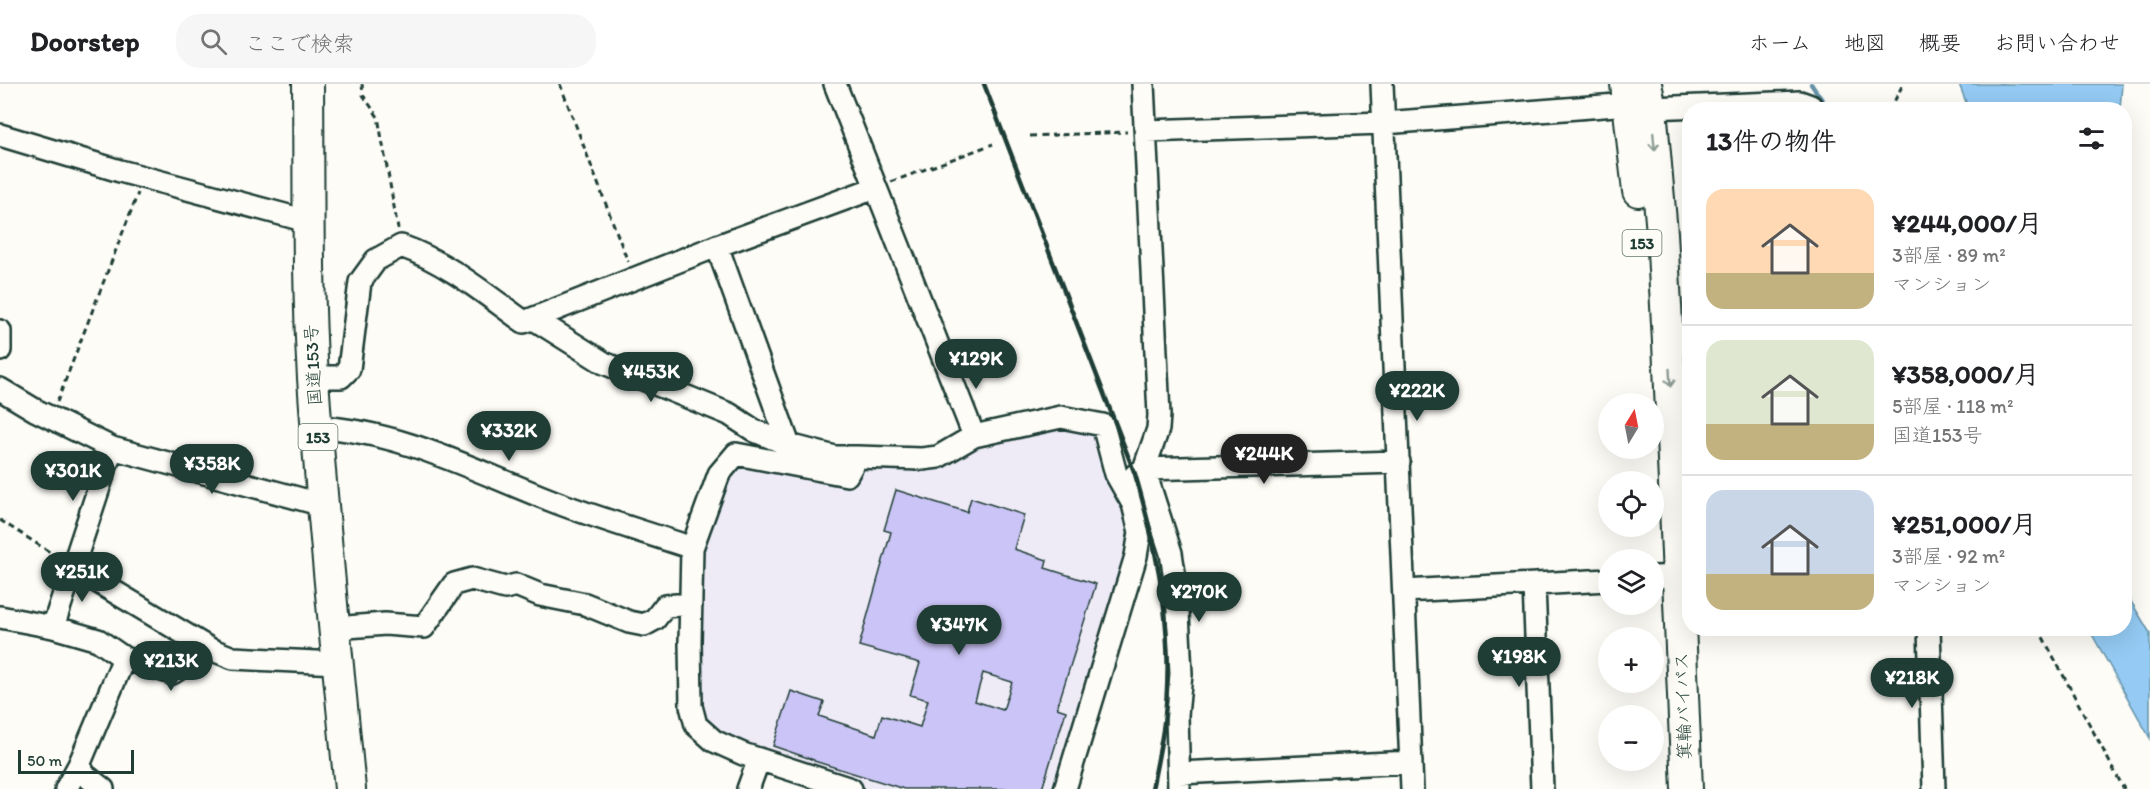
<!DOCTYPE html>
<html lang="ja">
<head>
<meta charset="utf-8">
<style>
	body { margin:0; font-family:Itim,"Klee One",sans-serif; background:#f6f6f6; color:#202124; height:100vh; display:flex; flex-direction:column; font-size:22px; white-space:nowrap }
	* { box-sizing:border-box; margin:0 }
	p { font-size:20px; color:#757577 }
	.icon { flex:none; width:33px; height:33px; fill:none; stroke:currentColor; stroke-width:2; stroke-linecap:round; stroke-linejoin:round }
	.map { position:relative; flex:1; overflow:hidden }
	.drawer { position:absolute; left:1682px; top:18px; width:450px; height:534px; display:flex; flex-direction:column; background:#fff; border-radius:24px; box-shadow:0 6px 24px #0002 }
	.drawer>* { flex:none }
	.needle { width:39px; rotate:10deg }
	.tools { position:absolute; left:1598px; top:309px; display:grid; gap:12px }
	.tools a { display:grid; place-items:center; width:66px; height:66px; border-radius:50%; background:#fff; box-shadow:0 6px 24px #0002; font-size:30px }
	.scale { position:absolute; left:18px; bottom:15px; width:116px; box-sizing:border-box; padding-left:6px; border:3px solid #1f3d34; border-top:0; font-size:16px; line-height:21px; white-space:nowrap; color:#1f3d34; -webkit-text-stroke:4px #fdfcf7; paint-order:stroke }
	.price { position:absolute; translate:-50% -51px; padding:0 14px; border-radius:21px; background:#1f3d34; color:#fff; font-size:20px; line-height:39px; filter:drop-shadow(0 2px 3px #0008) }
	.price::after { content:''; position:absolute; left:50%; top:36px; width:18px; height:14px; margin-left:-9px; background:inherit; clip-path:polygon(0 0,100% 0,50% 100%) }
	.price.on { background:#222; color:#fff }
	ul { padding:0; list-style:none }
	li { display:flex; align-items:center; gap:18px; height:150px; padding:0 24px }
	li+li { border-top:2px solid #e0e0e0 }
	li span { display:grid; place-items:center; flex:none; width:168px; height:120px; border-radius:18px; color:#555 }
	li>.icon { margin-inline-start:auto }
	span .icon { width:72px; height:72px; fill:#fffc; stroke-width:1 }
	li b { font-size:26px }
	h2 { display:flex; justify-content:space-between; align-items:center; height:72px; padding:0 24px; font-size:26px }
	header { display:flex; align-items:center; gap:36px; box-sizing:border-box; height:84px; padding:0 30px; background:#fff; border-bottom:2px solid #e0e0e0 }
	header strong { font-size:28px }
	nav { display:flex; gap:33px; margin-inline-start:auto; font-size:21px }
	.search { width:420px; height:54px; background:#f6f6f6; display:flex; align-items:center; gap:15px; box-sizing:border-box; padding:0 21px; border-radius:24px; color:#757577; font-size:22px }
	.map>svg:first-child { display:block }
</style>
</head>
<body>
<header>
<strong>Doorstep</strong>
<div class="search"><svg class="icon" aria-label="search" viewBox="0 0 24 24"><circle cx="10" cy="10" r="6"/><path d="M15 15l6 6"/></svg>ここで検索</div>
<nav><a>ホーム</a><a>地図</a><a>概要</a><a>お問い合わせ</a></nav>
</header>
<div class="map">
<svg width="2150" height="705" viewBox="0 0 2150 705">
	<rect width="100%" height="100%" fill="#fdfcf7"/>
	<filter id="ink" filterUnits="userSpaceOnUse"><feTurbulence type="fractalNoise" baseFrequency=".0167" numOctaves="2"/><feDisplacementMap in="SourceGraphic" scale="12" xChannelSelector="R" yChannelSelector="G"/><feConvolveMatrix kernelMatrix="1 2 1 2 8 2 1 2 1" color-interpolation-filters="sRGB"/></filter>
	<g filter="url(#ink)">
		<path fill="#eeebf7" d="M1061,333L1103,341L1140,448L1065,705H851L696,641L692,464L736,370L922,375Z"/>
		<path fill="#94caf3" stroke="#6592a7" stroke-width="1.5" d="M1959,0H2122L2120,25L1969,26Z
			M2124,506L2150,549V654L2089,545L2124,544Z"/>
		<g fill="none" stroke-linecap="round" stroke-linejoin="round">
			<path stroke="#6592a7" stroke-width="4.5" d="M1811,0L1829,26"/>
		</g>
		<path fill="#cbc4f6" stroke="#1f3d34" stroke-width="1.5" fill-rule="evenodd" d="M896,406L967,428L971,414L1024,431L1014,465L1047,476L1045,484L1096,500L1057,624L1066,627L1042,705H904L814,677V676L773,662L791,607L824,618L819,632L876,651L882,631L920,643L928,616L910,611L920,579L859,562L891,448L884,446ZM983,589L1012,598L1003,626L975,617Z"/>
		<g fill="none" stroke-linecap="round" stroke-linejoin="round">
			<g stroke="#1f3d34" stroke-width="26">
				<path id="minor" d="M835,0L974,352L1061,333L1103,341L1116,390L1133,420L1140,448L1136,472L1065,705
					M1143,0L1159,331L1158,345L1144,385L1171,469L1177,508L1181,590L1177,631L1179,705
					M1382,0L1412,705
					M1146,47L1384,39L1629,20L1651,24L1800,18L1811,22
					M0,51L120,87L296,134H308
					M717,162L789,361L835,373H857
					M534,235L604,279L729,330L755,347L789,361
					M0,247V266
					M1668,258L1689,256
					M313,293H341L349,285L360,198L376,176L401,162C447,178 485,210 524,238L717,162L875,104
					M0,305L35,326L112,364L323,421
					M317,343C401,347 473,386 550,416C596,434 645,448 692,464
					M1135,391L1144,385L1399,378
					M73,483L210,565L233,574L338,579
					M1653,493L1689,492
					M1534,501L1542,705
					M1404,507L1608,496
					M0,533L53,543L98,556L124,574L79,681L85,691L103,705
					M53,543L112,364
					M335,544L385,540L424,543L454,500L472,495L505,504L516,501L540,511L585,520L629,538L644,541L655,535L665,522L677,521L691,522
					M1929,544L1934,705
					M124,574L172,589L210,565
					M1179,689L1411,678
					M66,705L79,681
					M748,705L759,675
					M851,705L743,670L714,657L696,641L691,622L690,558L692,464L719,390L736,370L847,391L857,373L922,375L938,373L974,352"/>
			</g>
			<g stroke="#1f3d34" stroke-width="34">
				<path id="highway" d="M308,0C309,98 307,196 313,294C322,432 337,568 350,705
					M1626,0L1638,107
					M1646,0L1651,24L1662,149L1668,258L1687,705"/>
			</g>
			<path stroke="#1f3d34" stroke-width="3" stroke-dasharray="6 4.5" stroke-linecap="butt" d="M362,0L363,11L378,33L398,145
				M560,0L628,178
				M1890,26L1903,0
				M1030,52L1127,48
				M891,98L993,60
				M57,318L138,109
				M0,436L59,474
				M2038,544L2124,705"/>
			<use href="#minor" stroke="#fdfcf7" stroke-width="21"/>
			<use href="#highway" stroke="#fdfcf7" stroke-width="30"/>
			<path stroke="#1f3d34" stroke-width="4.5" d="M984,0L1135,390C1160,474 1176,559 1163,646C1160,666 1156,685 1152,705"/>
		</g>
		<defs><path id="oneway-shaft" d="M-6 0H5M1.5-3L5.5 0L1.5 3" fill="none" stroke-width="1.6" stroke-linecap="round" stroke-linejoin="round" transform="scale(1.5)"/></defs>
		<g stroke="#8e9c96">
			<use href="#oneway-shaft" transform="translate(1654 58) rotate(85)"/>
			<use href="#oneway-shaft" transform="translate(1670 294) rotate(87)"/>
		</g>
	</g>
	<g text-anchor="middle" dominant-baseline="central" stroke-width="4.5" stroke-linejoin="round" paint-order="stroke">
		<g fill="#fdfcf7" stroke="#62766e" stroke-width="1.5">
			<rect x="1622.5" y="146" width="39" height="26" rx="4.5"/>
			<rect x="298.5" y="340" width="39" height="26" rx="4.5"/>
		</g>
		<g font-size="16" font-weight="bold" fill="#1f3d34">
			<text x="1642" y="159">153</text>
			<text x="318" y="353">153</text>
		</g>
		<g font-size="18" fill="#1f3d34" stroke="#fdfcf7">
			<text transform="translate(313 281) rotate(-93)">国道153号</text>
			<text transform="translate(1683 622) rotate(-92)">箕輪バイパス</text>
		</g>
	</g>
</svg>
<div class="tools">
<a><svg class="needle" viewBox="-14 -14 28 28"><path d="M0-13l5 13h-10z" fill="#e53935"/><path d="M0 13l5-13h-10z" fill="#757577"/></svg></a>
<a><svg class="icon" aria-label="locate" viewBox="0 0 24 24"><circle cx="12" cy="12" r="6"/><path d="M12 2v4M12 18v4M2 12h4M18 12h4"/></svg></a>
<a><svg class="icon" aria-label="layers" viewBox="0 0 24 24"><path d="M12 4l9 5-9 5-9-5zM3 14l9 5 9-5"/></svg></a>
<a>+</a>
<a>−</a>
</div>
<div class="scale">50 m</div>
<b class="price" style="left:976px;top:306px">¥129K</b>
<b class="price" style="left:651px;top:319px">¥453K</b>
<b class="price" style="left:1417px;top:338px">¥222K</b>
<b class="price" style="left:509px;top:378px">¥332K</b>
<b class="price on" style="left:1264px;top:401px">¥244K</b>
<b class="price" style="left:212px;top:411px">¥358K</b>
<b class="price" style="left:73px;top:418px">¥301K</b>
<b class="price" style="left:82px;top:519px">¥251K</b>
<b class="price" style="left:1199px;top:539px">¥270K</b>
<b class="price" style="left:959px;top:572px">¥347K</b>
<b class="price" style="left:1519px;top:604px">¥198K</b>
<b class="price" style="left:171px;top:608px">¥213K</b>
<b class="price" style="left:1912px;top:625px">¥218K</b>
<section class="drawer">
<h2>13件の物件<svg class="icon" aria-label="filters" viewBox="0 0 24 24"><path d="M4 7h16M4 17h16"/><circle cx="9" cy="7" r="2"/><circle cx="15" cy="17" r="2"/></svg></h2>
<ul>
<li><span style="background:linear-gradient(#ffd9b3 70%,#c2b280 0)"><svg class="icon" aria-label="home" viewBox="0 0 24 24"><path d="M3 11l9-7 9 7M6 9v11h12V9"/></svg></span><div><b>¥244,000/月</b><p>3部屋 · 89 m²</p><p>マンション</p></div></li>
<li><span style="background:linear-gradient(#dfe7d0 70%,#c2b280 0)"><svg class="icon" aria-label="home" viewBox="0 0 24 24"><path d="M3 11l9-7 9 7M6 9v11h12V9"/></svg></span><div><b>¥358,000/月</b><p>5部屋 · 118 m²</p><p>国道153号</p></div></li>
<li><span style="background:linear-gradient(#c9d6e8 70%,#c2b280 0)"><svg class="icon" aria-label="home" viewBox="0 0 24 24"><path d="M3 11l9-7 9 7M6 9v11h12V9"/></svg></span><div><b>¥251,000/月</b><p>3部屋 · 92 m²</p><p>マンション</p></div></li>
</ul>
</section>
</div>
</body>
</html>
